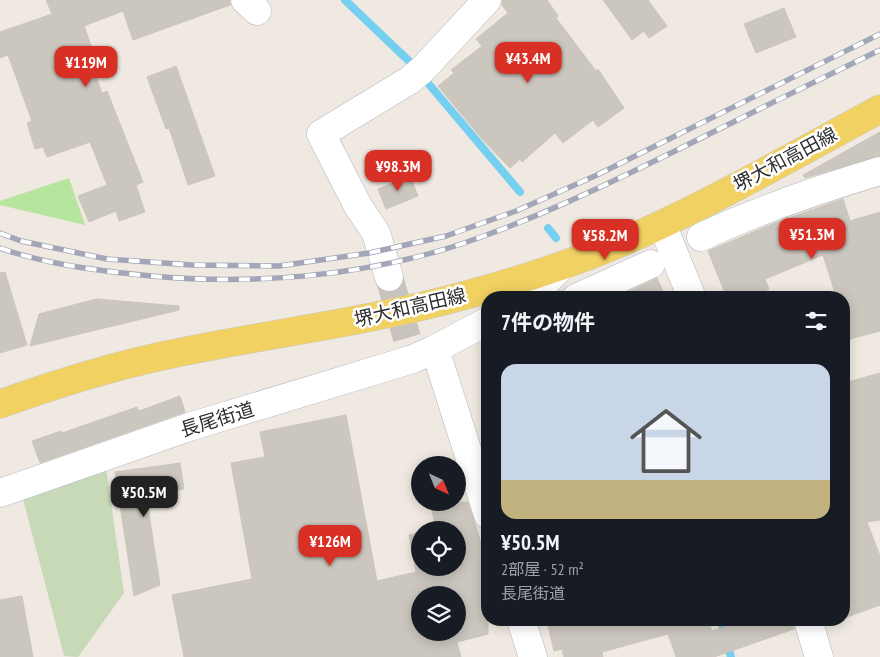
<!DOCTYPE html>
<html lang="ja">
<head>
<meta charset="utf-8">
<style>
	body { margin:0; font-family:"PT Sans Narrow","Noto Sans JP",sans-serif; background:#242831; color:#f1f3f6; height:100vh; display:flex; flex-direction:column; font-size:19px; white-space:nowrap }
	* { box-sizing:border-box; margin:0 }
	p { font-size:16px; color:#9ea1a6 }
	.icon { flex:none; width:28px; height:28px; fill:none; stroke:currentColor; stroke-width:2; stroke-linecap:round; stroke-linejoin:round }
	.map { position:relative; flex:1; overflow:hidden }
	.details { position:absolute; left:481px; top:291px; width:369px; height:335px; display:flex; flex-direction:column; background:#171b24; border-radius:20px; box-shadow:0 2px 12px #0003 }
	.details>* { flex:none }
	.needle { width:32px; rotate:137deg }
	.fabs { position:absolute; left:411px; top:456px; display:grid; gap:10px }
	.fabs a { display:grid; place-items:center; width:55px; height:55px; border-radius:50%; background:#171b24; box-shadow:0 2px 12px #0003; font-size:25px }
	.price { position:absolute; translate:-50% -42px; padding:0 11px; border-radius:10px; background:#d93025; color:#fff; font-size:16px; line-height:32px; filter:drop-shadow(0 1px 2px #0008) }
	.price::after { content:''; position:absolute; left:50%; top:30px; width:15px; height:11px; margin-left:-8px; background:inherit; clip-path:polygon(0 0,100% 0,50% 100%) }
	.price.active { background:#222; color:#fff }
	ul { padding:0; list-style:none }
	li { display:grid; align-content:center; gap:10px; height:265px; padding:0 20px }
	li span { display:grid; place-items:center; height:155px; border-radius:15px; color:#555 }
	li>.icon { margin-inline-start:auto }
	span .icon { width:90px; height:90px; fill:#fffc; stroke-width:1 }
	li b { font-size:21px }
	h2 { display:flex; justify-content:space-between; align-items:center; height:60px; padding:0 20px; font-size:21px }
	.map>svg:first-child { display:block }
</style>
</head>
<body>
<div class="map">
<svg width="880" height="657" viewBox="0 0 880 657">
	<rect width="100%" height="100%" fill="#efe9e1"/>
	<path fill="#b6e59e" d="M69,178L85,225L0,205V201Z"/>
	<path fill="#c8d9b8" d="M106,468L124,593L78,657L64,656L22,495Z"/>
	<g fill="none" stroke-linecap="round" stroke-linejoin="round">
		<path stroke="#75cff0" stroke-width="8" d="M345,0L411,63L520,192
			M548,228L556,238
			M721,620L731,657"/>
	</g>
	<path fill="#cbc7bf" stroke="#cbc5ba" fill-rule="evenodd" d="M46,0H230V5L133,40L123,11L84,26L94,54L88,56L102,93L107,91L143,182L136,185L145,212L119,221L116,211L89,222L78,196L107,185L90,142L47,157L43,147L35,149L27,123L32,121L8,55L0,58V32L52,14Z
		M502,0H547L558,16L556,18L596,71L598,69L624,108L598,127L593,120L563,143L555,133L522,162L520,159L510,168L482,139L438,86L454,73L451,70L482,46L476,39L508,13L502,5Z
		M603,0H648L667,26L649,38L644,31L632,40Z
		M784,8L796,37L756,53L744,24Z
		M176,66L215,176L188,185L169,128L166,129L147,77Z
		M880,132V156L805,178L803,175Z
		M410,176L418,196L386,209L378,189Z
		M843,199L850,221L880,212V331L850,339L844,318V298L836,296L823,255L765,279L769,289L749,298H727L708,251L772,224Z
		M5,272L27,345L0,353V273Z
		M657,278L666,298H615Z
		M96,299L179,306V310L30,346L39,314Z
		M880,373V520L867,522L880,556V605L844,618V383Z
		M180,396L185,412L40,463L32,441L61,431L62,433L137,407L139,411Z
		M346,415L377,581L416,572L409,535L420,533V568H458V530H433L436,529L430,502H468L484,552L488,550V634L457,642L461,657H184L172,595L252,579L231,463L265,457L260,432ZM420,595H458V632H420Z
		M180,463L184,489L146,494L160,585L134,596L115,472Z
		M22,596L33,657H0V600Z
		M569,620H708L712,631L745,620H793L794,629L714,657H676L668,634L602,652L603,657H564L562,649L554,651L548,626Z"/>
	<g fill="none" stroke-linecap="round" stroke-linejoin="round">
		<path stroke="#c8c4bd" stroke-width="28" stroke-dasharray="28 14" stroke-linecap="butt" d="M389,277L407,338"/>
		<g stroke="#b4b7c1" stroke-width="29">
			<path id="street" d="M245,0L257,11
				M701,237C758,210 820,189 880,171
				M389,277L376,233L358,206L321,134L410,80L423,69L487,0
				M526,298L540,288L562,266
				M576,298L651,264
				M435,349L488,515
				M0,493L189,427L413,359L435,349L488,321
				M521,620L533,657"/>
		</g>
		<g stroke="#b4b7c1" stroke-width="29">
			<path id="secondary" d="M662,224L692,298
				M808,620L819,657"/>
		</g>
		<g stroke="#c9c9c9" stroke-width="29">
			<path id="primary" d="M0,404C53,385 107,368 162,356C263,334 366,323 466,295C526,279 586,259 643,233C724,196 802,151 880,109"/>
		</g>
		<use href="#street" stroke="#fff" stroke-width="28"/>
		<use href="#secondary" stroke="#fff" stroke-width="28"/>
		<use href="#primary" stroke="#f2d163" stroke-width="28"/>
		<g stroke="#a3a6b8" stroke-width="5.5">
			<path id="rail" d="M0,233L21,241L107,259L192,265L279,266L369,253L446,236L516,211L597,175L880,34
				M0,248C48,265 101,271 151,276C251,285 356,277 452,247C529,222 602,187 675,151C743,117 812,83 880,50"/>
		</g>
		<use href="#rail" stroke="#fff" stroke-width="4" stroke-dasharray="11" stroke-linecap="butt"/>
	</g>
	<g text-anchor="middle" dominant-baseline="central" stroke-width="5" stroke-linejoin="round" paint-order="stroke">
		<g font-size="19" fill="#2e2e2e" stroke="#fff">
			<text transform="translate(785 159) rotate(-28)">堺大和高田線</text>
			<text transform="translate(410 307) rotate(-13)">堺大和高田線</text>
			<text transform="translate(217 419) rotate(-17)">長尾街道</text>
		</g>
	</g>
</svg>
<div class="fabs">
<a><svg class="needle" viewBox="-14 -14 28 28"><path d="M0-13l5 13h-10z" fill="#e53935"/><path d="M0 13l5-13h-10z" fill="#9ea1a6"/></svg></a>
<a><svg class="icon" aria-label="locate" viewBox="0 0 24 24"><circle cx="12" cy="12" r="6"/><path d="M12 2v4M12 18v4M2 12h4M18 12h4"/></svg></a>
<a><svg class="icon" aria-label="layers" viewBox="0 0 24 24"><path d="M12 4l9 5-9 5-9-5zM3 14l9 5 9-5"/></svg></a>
</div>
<b class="price" style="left:528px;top:84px">¥43.4M</b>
<b class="price" style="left:86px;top:88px">¥119M</b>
<b class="price" style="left:398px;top:192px">¥98.3M</b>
<b class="price" style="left:812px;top:260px">¥51.3M</b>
<b class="price" style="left:605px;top:261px">¥58.2M</b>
<b class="price active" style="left:144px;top:518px">¥50.5M</b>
<b class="price" style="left:330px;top:567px">¥126M</b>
<section class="details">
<h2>7件の物件<svg class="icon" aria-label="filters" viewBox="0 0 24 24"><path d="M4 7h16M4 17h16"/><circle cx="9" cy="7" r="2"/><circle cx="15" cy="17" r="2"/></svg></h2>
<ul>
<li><span style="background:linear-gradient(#c9d6e8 75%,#c2b280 0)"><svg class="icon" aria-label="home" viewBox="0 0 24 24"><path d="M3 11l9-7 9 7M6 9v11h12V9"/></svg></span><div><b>¥50.5M</b><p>2部屋 · 52 m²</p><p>長尾街道</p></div></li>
</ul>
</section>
</div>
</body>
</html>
